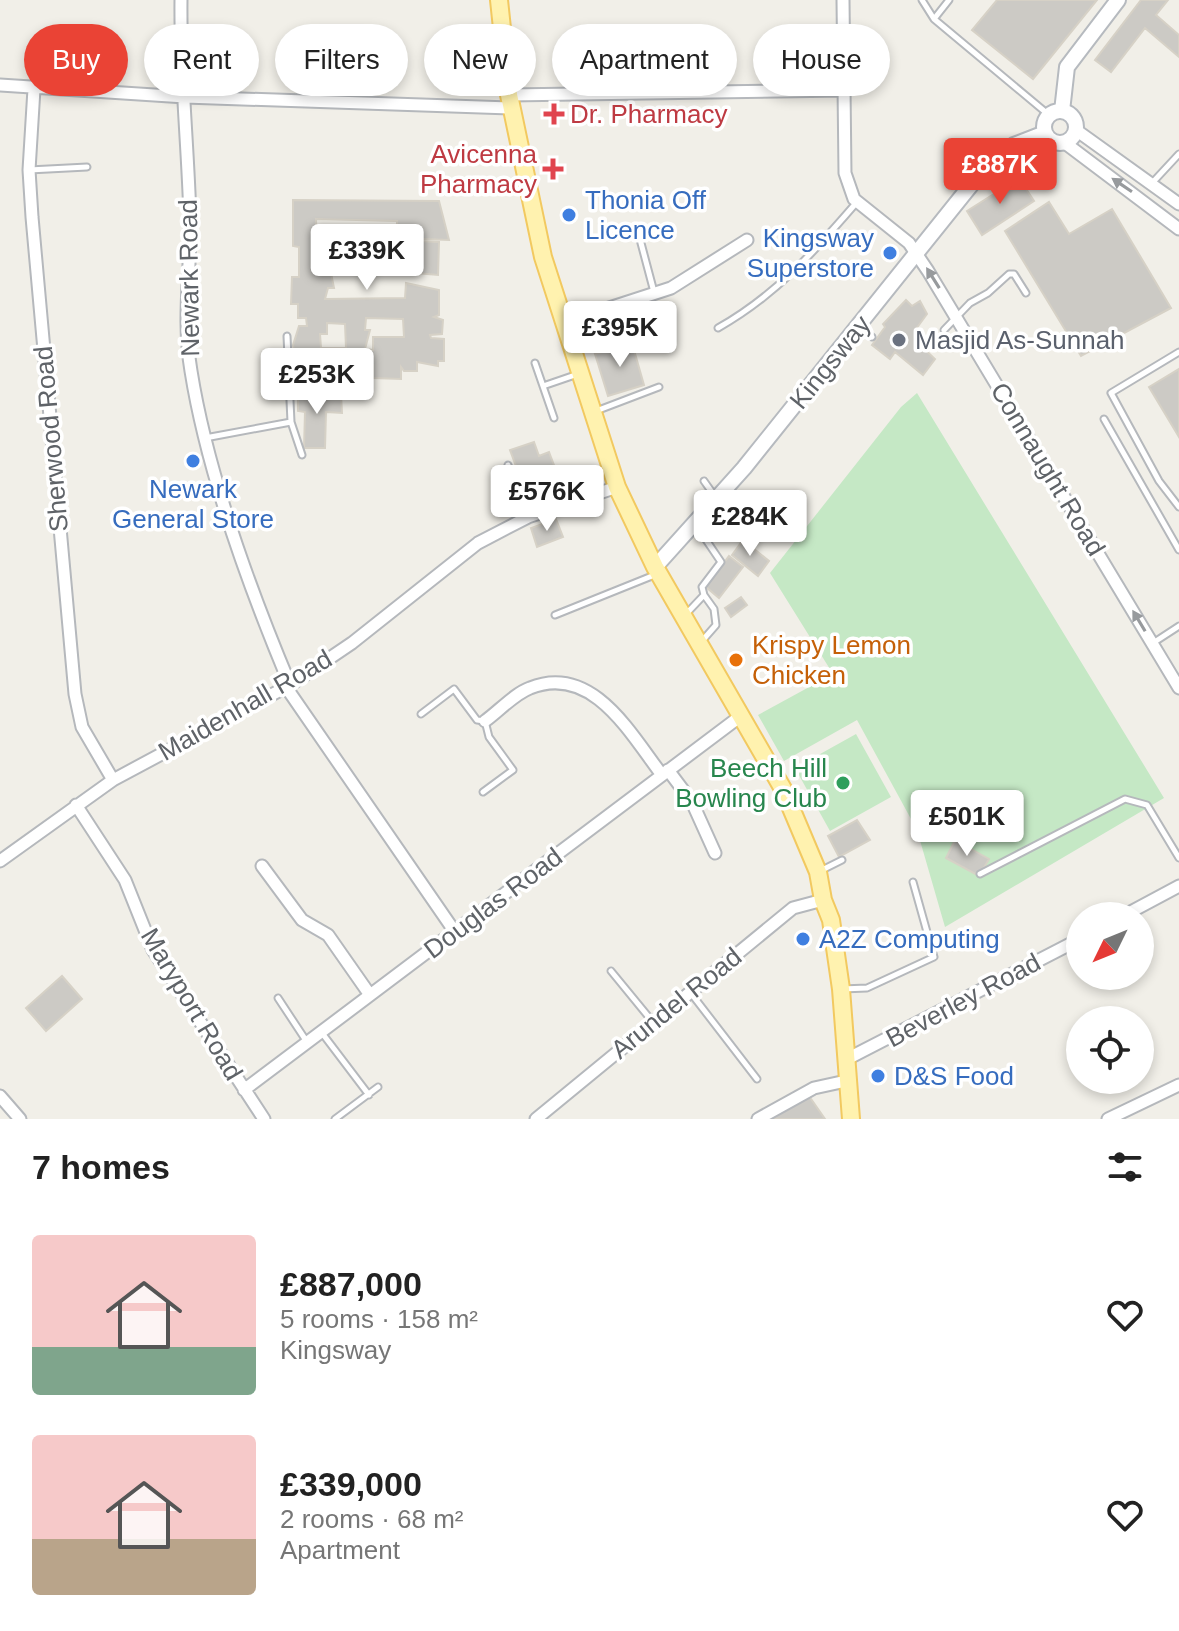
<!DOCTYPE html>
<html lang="en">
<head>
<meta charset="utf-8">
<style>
	body { margin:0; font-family:Helvetica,sans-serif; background:#f6f6f6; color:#222; height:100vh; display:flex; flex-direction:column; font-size:30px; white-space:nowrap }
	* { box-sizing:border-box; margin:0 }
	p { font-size:26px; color:#767676 }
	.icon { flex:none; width:44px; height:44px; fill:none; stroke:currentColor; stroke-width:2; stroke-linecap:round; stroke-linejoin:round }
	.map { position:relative; height:1119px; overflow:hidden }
	.details { display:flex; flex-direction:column; background:#fff; flex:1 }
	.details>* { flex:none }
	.top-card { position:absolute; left:24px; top:24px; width:1132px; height:72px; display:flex; gap:16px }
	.needle { width:52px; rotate:227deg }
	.controls { position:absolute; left:1066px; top:902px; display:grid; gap:16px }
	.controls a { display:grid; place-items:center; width:88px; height:88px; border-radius:50%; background:#fff; box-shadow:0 4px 12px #0003; font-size:40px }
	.price { position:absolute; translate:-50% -68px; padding:0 18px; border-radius:8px; background:#fff; color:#222; font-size:26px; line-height:52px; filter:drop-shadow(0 2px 4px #0008) }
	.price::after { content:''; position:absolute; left:50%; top:48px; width:24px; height:18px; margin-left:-12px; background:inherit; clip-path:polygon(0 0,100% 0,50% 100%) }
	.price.selected { background:#ea4335; color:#fff }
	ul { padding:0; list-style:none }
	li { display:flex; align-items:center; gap:24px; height:200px; padding:0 32px }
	li span { display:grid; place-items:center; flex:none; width:224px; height:160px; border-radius:8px; color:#555 }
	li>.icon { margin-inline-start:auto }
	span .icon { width:96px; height:96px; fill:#fffc; stroke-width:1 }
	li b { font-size:34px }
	h2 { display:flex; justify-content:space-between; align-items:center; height:96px; padding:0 32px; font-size:34px }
	.chip { padding:0 28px; border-radius:36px; background:#fff; box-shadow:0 4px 12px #0003; font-size:28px; line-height:72px }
	.chip.selected { background:#ea4335; color:#fff }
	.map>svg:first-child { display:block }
</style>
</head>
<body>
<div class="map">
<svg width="1179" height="1119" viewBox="0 0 1179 1119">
	<rect width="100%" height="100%" fill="#f1efe8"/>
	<path fill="#c5e8c5" d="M917,393L1164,798L945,927L917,830L857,720L784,761L758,715L833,674L770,573L901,407Z
		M856,734L891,797L830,831L795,768Z"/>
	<path fill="#cccac5" stroke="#d6d1c6" stroke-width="2" fill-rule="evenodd" d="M997,0H1097L1033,79L972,30Z
		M1141,0H1168L1156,15L1179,35V57L1145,28L1111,72L1095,60Z
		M1019,178L1034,201L982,235L967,211Z
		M293,200L439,201L449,240L397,238V221L316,219L317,247L416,248L417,241L439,242L438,275L416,273V268H330L334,288H328L325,299L405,298L406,283L439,290V315L434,317L443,320L442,334L430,335L431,338L444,339V361H438V366L417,362V371H404L401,367V379L373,378V365H366V371L330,372V360L316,363V374H303L302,370L297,373L293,345L299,326H307L306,318H298V304H291L292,277H299V247L293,246ZM366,318L403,319L404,337H373V350L365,349L370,330H365ZM327,323L345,324L346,348H321L320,334H327Z
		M1049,202L1069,234L1112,209L1171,308L1081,356L1005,231Z
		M906,300L912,306L920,301L927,314L916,329L925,337L919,344L935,359L923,375L895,352L890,359L872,345L885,327L883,324Z
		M631,306L633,313L642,309L652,336L595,354L584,321Z
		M632,343L644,385L608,396L595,354Z
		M323,359L330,360V389L338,390V394L324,393Z
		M1179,369V437L1149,387Z
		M298,392L341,394L342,413L326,412L325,448H304L305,412L298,411Z
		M534,442L539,456L549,452L560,481L526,493L510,450Z
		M556,519L563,537L537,547L531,528Z
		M743,540L769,561L758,576L732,555Z
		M729,556L743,567L719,598L706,587Z
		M741,597L747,605L731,617L725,608Z
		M857,820L870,840L839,857L828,836Z
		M955,840L989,859L979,876L946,858Z
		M62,976L82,999L46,1031L26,1008Z
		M809,1096L825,1119H772Z"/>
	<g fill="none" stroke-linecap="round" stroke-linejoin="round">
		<g stroke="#b5b8bc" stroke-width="9">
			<path id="lane" d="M922,0L934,19
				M949,0L934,19L1049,115
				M29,170L87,167
				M1153,182L1179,154
				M637,228L654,292
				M860,327L872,337
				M718,328C775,296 814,252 857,202
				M944,330L970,303L988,293L1009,274H1014L1026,293
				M1179,352L1111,393L1159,481L1179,507
				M535,363L554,418
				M543,386L578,374
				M596,411L659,387
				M1104,419L1179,550
				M291,422L302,455
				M205,438L291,422L287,336
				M508,465L527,516
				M704,481L716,498
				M687,613L704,595L702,587L721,562L696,525
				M555,615L657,574
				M702,641L716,625L714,609L704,595
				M1153,643L1179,626
				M421,714L454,689L477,720L485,721L489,737L513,770L483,792
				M822,870L842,860
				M980,874L1125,799L1147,805L1179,858
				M611,971L652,1021
				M842,989L867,988L934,957L913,882
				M690,992L757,1079
				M278,998L307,1042
				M322,1033L369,1095
				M335,1119L378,1087"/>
		</g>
		<g stroke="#b5b8bc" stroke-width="15">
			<path id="street" d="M181,0C180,73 188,146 190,219C191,272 182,318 191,371C207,471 251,592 290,685
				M843,0L845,173L854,199L909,243L928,271L1179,688
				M0,85L185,97L511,108
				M34,89L29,170L32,217L75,694L82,727L113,780
				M509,95L844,90
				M1076,130L1179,204
				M1065,143L1179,229
				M563,323L671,288L747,240
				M286,687L455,932
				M485,721C499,711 514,694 530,688C592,663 630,733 662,775
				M668,770L692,802L715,853
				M76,805L125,880L153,950L264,1119
				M0,861L113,780L290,685L352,643L478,543L528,517L617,487
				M262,866L302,920L328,935L370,995
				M1123,916L1179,886
				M845,1060L1080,939
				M244,1090L742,715
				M0,1096L20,1119
				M536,1119L793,908L823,900
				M758,1119L814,1088L846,1081
				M1108,1119L1179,1085"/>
		</g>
		<g stroke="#b6babf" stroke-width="18">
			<path id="secondary" d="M1044 127a16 16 0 1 1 32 0a16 16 0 1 1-32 0Z
				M1062,111L1067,67L1118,0
				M655,567L744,468L983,170L1014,145L1045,133"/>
		</g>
		<g stroke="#f2c960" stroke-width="20">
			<path id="primary" d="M499,0L509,95L543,257L617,487L655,567L783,789L818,872L823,900L831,920L841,989L851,1119"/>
		</g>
		<use href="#lane" stroke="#fff" stroke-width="5"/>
		<use href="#street" stroke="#fff" stroke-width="11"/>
		<use href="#secondary" stroke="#fff" stroke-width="14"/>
		<use href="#primary" stroke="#fff2af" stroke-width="16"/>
	</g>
	<defs><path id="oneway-solid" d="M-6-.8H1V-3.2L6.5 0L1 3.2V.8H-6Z" transform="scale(2)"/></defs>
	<g fill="#979a9d">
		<use href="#oneway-solid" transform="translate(1122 185) rotate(-146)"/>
		<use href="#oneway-solid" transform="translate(933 278) rotate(-122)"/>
		<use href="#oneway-solid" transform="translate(1139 621) rotate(-121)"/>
	</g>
	<g fill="#e0444e" stroke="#fff" stroke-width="3">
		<path d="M550 102h8v8h8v8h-8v8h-8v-8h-8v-8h8z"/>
		<path d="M549 157h8v8h8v8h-8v8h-8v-8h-8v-8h8z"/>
	</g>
	<g fill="#3f7fe0" stroke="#fff" stroke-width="3">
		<circle cx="569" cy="215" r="8"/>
		<circle cx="890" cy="253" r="8"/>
		<circle cx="193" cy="461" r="8"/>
		<circle cx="803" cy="939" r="8"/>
		<circle cx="878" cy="1076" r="8"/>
	</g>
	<circle fill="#6b7280" stroke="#fff" stroke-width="3" cx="899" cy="340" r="8"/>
	<circle fill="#e8710a" stroke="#fff" stroke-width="3" cx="736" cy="660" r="8"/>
	<circle fill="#2e9e5b" stroke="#fff" stroke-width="3" cx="843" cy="783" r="8"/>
	<g text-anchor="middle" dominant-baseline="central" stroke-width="7" stroke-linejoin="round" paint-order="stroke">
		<g font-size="26" fill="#be3a42" stroke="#fff" text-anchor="start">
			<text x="570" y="114">Dr. Pharmacy</text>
			<text x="537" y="154" text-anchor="end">Avicenna<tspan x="537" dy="30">Pharmacy</tspan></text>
		</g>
		<g font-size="26" fill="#366cbe" stroke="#fff" text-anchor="start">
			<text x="585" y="200">Thonia Off<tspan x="585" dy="30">Licence</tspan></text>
			<text x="874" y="238" text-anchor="end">Kingsway<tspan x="874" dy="30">Superstore</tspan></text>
			<text x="193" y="489" text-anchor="middle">Newark<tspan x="193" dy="30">General Store</tspan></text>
			<text x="819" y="939">A2Z Computing</text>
			<text x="894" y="1076">D&amp;S Food</text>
		</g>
		<g font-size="26" fill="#5f6368" stroke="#fff">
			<text transform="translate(189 278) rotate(-91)">Newark Road</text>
			<text transform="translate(830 362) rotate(-51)">Kingsway</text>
			<text transform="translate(51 439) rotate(-95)">Sherwood Road</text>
			<text transform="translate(1048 469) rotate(59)">Connaught Road</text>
			<text transform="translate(245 705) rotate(-30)">Maidenhall Road</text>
			<text transform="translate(493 903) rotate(-37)">Douglas Road</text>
			<text transform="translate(963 1000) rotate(-28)">Beverley Road</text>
			<text transform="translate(676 1003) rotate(-39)">Arundel Road</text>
			<text transform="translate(192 1004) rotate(59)">Maryport Road</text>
		</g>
		<g font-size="26" fill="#5b616d" stroke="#fff" text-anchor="start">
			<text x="915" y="340">Masjid As-Sunnah</text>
		</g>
		<g font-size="26" fill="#c56008" stroke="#fff" text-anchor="start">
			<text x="752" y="645">Krispy Lemon<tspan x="752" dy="30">Chicken</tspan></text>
		</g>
		<g font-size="26" fill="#27864d" stroke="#fff" text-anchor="end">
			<text x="827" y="768">Beech Hill<tspan x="827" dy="30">Bowling Club</tspan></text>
		</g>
	</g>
</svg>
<div class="controls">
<a><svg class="needle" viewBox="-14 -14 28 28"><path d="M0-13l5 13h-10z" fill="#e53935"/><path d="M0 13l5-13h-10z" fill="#767676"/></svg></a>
<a><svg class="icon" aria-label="locate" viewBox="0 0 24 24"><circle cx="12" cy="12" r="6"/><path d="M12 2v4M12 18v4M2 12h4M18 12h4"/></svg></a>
</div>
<b class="price selected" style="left:1000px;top:206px">£887K</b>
<b class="price" style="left:367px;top:292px">£339K</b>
<b class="price" style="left:620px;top:369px">£395K</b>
<b class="price" style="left:317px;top:416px">£253K</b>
<b class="price" style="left:547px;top:533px">£576K</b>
<b class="price" style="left:750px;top:558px">£284K</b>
<b class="price" style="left:967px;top:858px">£501K</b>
<div class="top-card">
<a class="chip selected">Buy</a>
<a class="chip">Rent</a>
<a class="chip">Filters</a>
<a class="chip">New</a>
<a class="chip">Apartment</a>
<a class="chip">House</a>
</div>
</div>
<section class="details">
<h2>7 homes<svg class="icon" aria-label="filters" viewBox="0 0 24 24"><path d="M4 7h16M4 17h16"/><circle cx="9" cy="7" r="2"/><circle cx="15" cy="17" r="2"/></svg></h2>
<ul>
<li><span style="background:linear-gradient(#f6c9c9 70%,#7fa58c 0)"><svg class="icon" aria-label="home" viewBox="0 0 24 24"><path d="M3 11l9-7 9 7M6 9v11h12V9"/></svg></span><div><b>£887,000</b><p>5 rooms · 158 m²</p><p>Kingsway</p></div><svg class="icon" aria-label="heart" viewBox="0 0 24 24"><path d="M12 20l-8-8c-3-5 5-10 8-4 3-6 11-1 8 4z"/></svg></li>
<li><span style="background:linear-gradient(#f6c9c9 65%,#b9a48a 0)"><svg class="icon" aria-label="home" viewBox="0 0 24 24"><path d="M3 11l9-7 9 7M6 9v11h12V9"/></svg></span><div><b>£339,000</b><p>2 rooms · 68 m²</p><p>Apartment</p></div><svg class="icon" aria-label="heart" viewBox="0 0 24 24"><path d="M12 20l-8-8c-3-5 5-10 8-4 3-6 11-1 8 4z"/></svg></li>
</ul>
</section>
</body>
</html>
